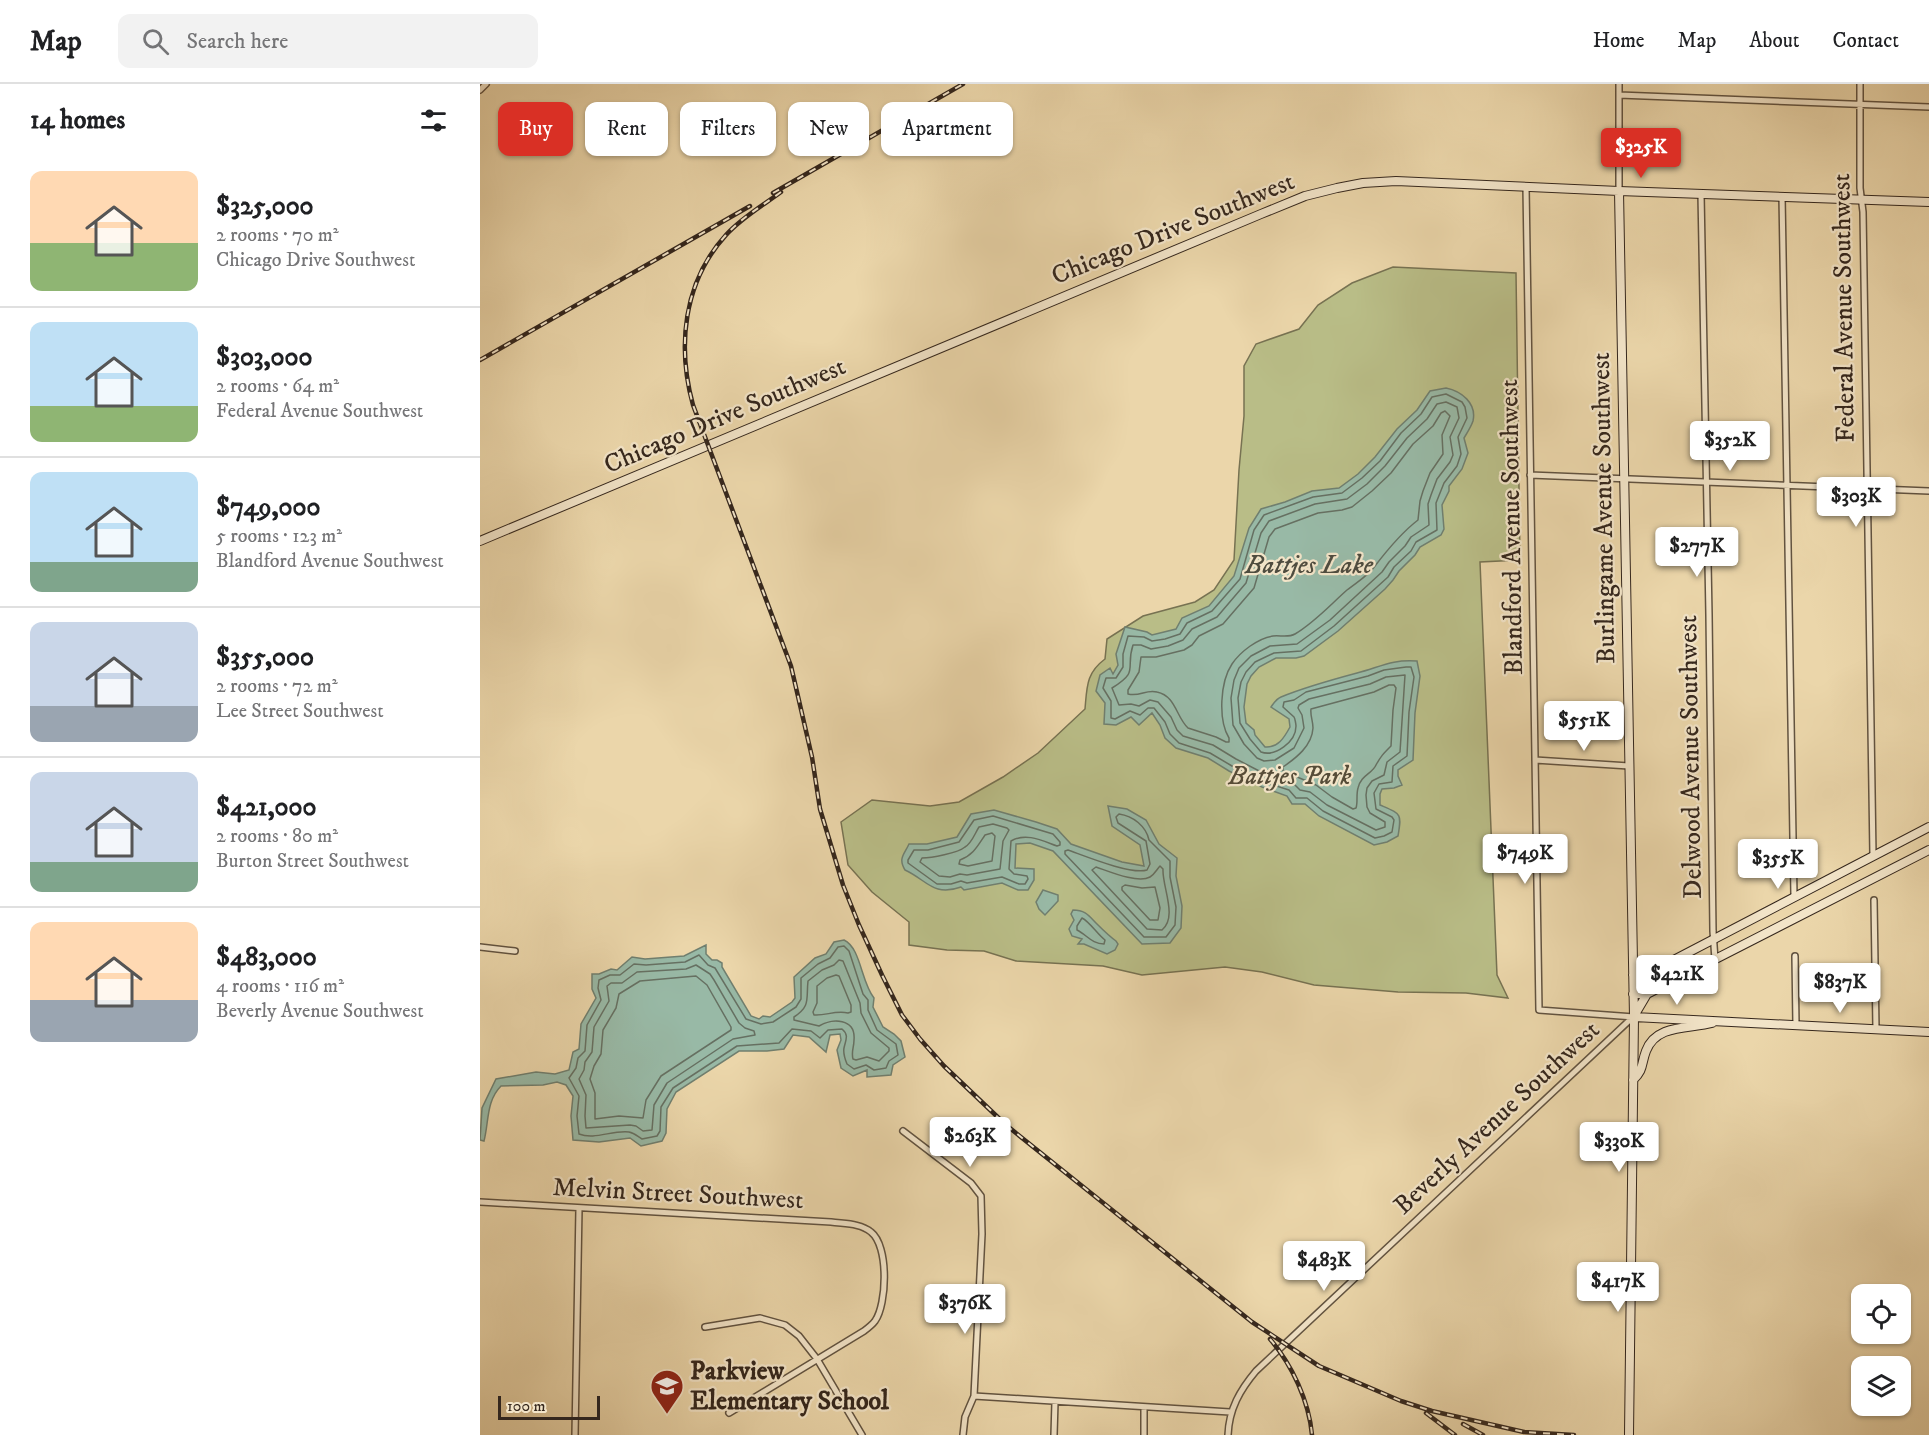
<!DOCTYPE html>
<html lang="en">
<head>
<meta charset="utf-8">
<style>
	body { margin:0; font-family:"IM FELL DW Pica",serif; background:#f2f2f2; color:#202124; height:100vh; display:flex; flex-direction:column; font-size:22px; white-space:nowrap }
	* { box-sizing:border-box; margin:0 }
	p { font-size:20px; color:#757577 }
	.icon { flex:none; width:33px; height:33px; fill:none; stroke:currentColor; stroke-width:2; stroke-linecap:round; stroke-linejoin:round }
	.map { position:relative; flex:1; overflow:hidden }
	.drawer { display:flex; flex-direction:column; background:#fff; width:480px }
	.drawer>* { flex:none }
	.banner { position:absolute; left:18px; top:18px; width:570px; height:54px; display:flex; gap:12px }
	.tools { position:absolute; left:1371px; top:1200px; display:grid; gap:12px }
	.tools a { display:grid; place-items:center; width:60px; height:60px; border-radius:12px; background:#fff; box-shadow:0 2px 4px #0004; font-size:30px }
	.scale { position:absolute; left:18px; bottom:15px; width:102px; box-sizing:border-box; padding-left:6px; border:3px solid #35271d; border-top:0; font-size:16px; line-height:21px; white-space:nowrap; color:#35271d; -webkit-text-stroke:4px #f2e4c8; paint-order:stroke }
	.price { position:absolute; translate:-50% -51px; padding:0 14px; border-radius:6px; background:#fff; color:#222; font-size:20px; line-height:39px; filter:drop-shadow(0 2px 3px #0008) }
	.price::after { content:''; position:absolute; left:50%; top:36px; width:18px; height:14px; margin-left:-9px; background:inherit; clip-path:polygon(0 0,100% 0,50% 100%) }
	.price.selected { background:#d93025; color:#fff }
	ul { padding:0; list-style:none }
	li { display:flex; align-items:center; gap:18px; height:150px; padding:0 30px }
	li+li { border-top:2px solid #e0e0e0 }
	li span { display:grid; place-items:center; flex:none; width:168px; height:120px; border-radius:12px; color:#555 }
	li>.icon { margin-inline-start:auto }
	span .icon { width:72px; height:72px; fill:#fffc; stroke-width:1 }
	li b { font-size:26px }
	h2 { display:flex; justify-content:space-between; align-items:center; height:72px; padding:0 30px; font-size:26px }
	.pill { padding:0 21px; border-radius:12px; background:#fff; box-shadow:0 2px 4px #0004; font-size:21px; line-height:54px }
	.pill.selected { background:#d93025; color:#fff }
	header { display:flex; align-items:center; gap:36px; box-sizing:border-box; height:84px; padding:0 30px; background:#fff; border-bottom:2px solid #e0e0e0 }
	header strong { font-size:28px }
	nav { display:flex; gap:33px; margin-inline-start:auto; font-size:21px }
	.search { width:420px; height:54px; background:#f2f2f2; display:flex; align-items:center; gap:15px; box-sizing:border-box; padding:0 21px; border-radius:12px; color:#757577; font-size:22px }
	main { display:flex; flex:1; min-height:0 }
	.map>svg:first-child { display:block }
</style>
</head>
<body>
<header>
<strong>Map</strong>
<div class="search"><svg class="icon" aria-label="search" viewBox="0 0 24 24"><circle cx="10" cy="10" r="6"/><path d="M15 15l6 6"/></svg>Search here</div>
<nav><a>Home</a><a>Map</a><a>About</a><a>Contact</a></nav>
</header>
<main>
<section class="drawer">
<h2>14 homes<svg class="icon" aria-label="filters" viewBox="0 0 24 24"><path d="M4 7h16M4 17h16"/><circle cx="9" cy="7" r="2"/><circle cx="15" cy="17" r="2"/></svg></h2>
<ul>
<li><span style="background:linear-gradient(#ffd9b3 60%,#8fb573 0)"><svg class="icon" aria-label="home" viewBox="0 0 24 24"><path d="M3 11l9-7 9 7M6 9v11h12V9"/></svg></span><div><b>$325,000</b><p>2 rooms · 70 m²</p><p>Chicago Drive Southwest</p></div></li>
<li><span style="background:linear-gradient(#bfe0f5 70%,#8fb573 0)"><svg class="icon" aria-label="home" viewBox="0 0 24 24"><path d="M3 11l9-7 9 7M6 9v11h12V9"/></svg></span><div><b>$303,000</b><p>2 rooms · 64 m²</p><p>Federal Avenue Southwest</p></div></li>
<li><span style="background:linear-gradient(#bfe0f5 75%,#7fa58c 0)"><svg class="icon" aria-label="home" viewBox="0 0 24 24"><path d="M3 11l9-7 9 7M6 9v11h12V9"/></svg></span><div><b>$749,000</b><p>5 rooms · 123 m²</p><p>Blandford Avenue Southwest</p></div></li>
<li><span style="background:linear-gradient(#c9d6e8 70%,#9aa5b1 0)"><svg class="icon" aria-label="home" viewBox="0 0 24 24"><path d="M3 11l9-7 9 7M6 9v11h12V9"/></svg></span><div><b>$355,000</b><p>2 rooms · 72 m²</p><p>Lee Street Southwest</p></div></li>
<li><span style="background:linear-gradient(#c9d6e8 75%,#7fa58c 0)"><svg class="icon" aria-label="home" viewBox="0 0 24 24"><path d="M3 11l9-7 9 7M6 9v11h12V9"/></svg></span><div><b>$421,000</b><p>2 rooms · 80 m²</p><p>Burton Street Southwest</p></div></li>
<li><span style="background:linear-gradient(#ffd9b3 65%,#9aa5b1 0)"><svg class="icon" aria-label="home" viewBox="0 0 24 24"><path d="M3 11l9-7 9 7M6 9v11h12V9"/></svg></span><div><b>$483,000</b><p>4 rooms · 116 m²</p><p>Beverly Avenue Southwest</p></div></li>
</ul>
</section>
<div class="map">
<svg width="1449" height="1351" viewBox="0 0 1449 1351">
	<rect width="100%" height="100%" fill="#ebd6aa"/>
	<filter id="stains"><feTurbulence type="fractalNoise" baseFrequency=".00333" numOctaves="4"/><feColorMatrix values="0 0 0 0 .2 0 0 0 0 .09 0 0 0 0 .02 0 0 0 .5 -.17"/></filter>
	<radialGradient id="worn" r=".72"><stop offset=".6" stop-color="#630" stop-opacity="0"/><stop offset="1" stop-color="#630" stop-opacity=".3"/></radialGradient>
	<path fill="#b9bd87" stroke="#777252" stroke-width="1.5" d="M913,183L1036,189L1040,476L1000,478L1017,891L1028,914L986,909L918,908L834,901L782,888L745,883L662,891L623,882L536,877L504,867L467,866L429,861V838L392,808L368,781L361,738L392,716L450,722L479,718L523,693L558,669L605,625C607,603 606,589 625,575L627,555L663,532L715,518L734,506L754,476L759,386L764,332V282L776,260L819,245L838,221L872,199Z"/>
	<path fill="#98b9a6" stroke="#707f6f" stroke-width="1.5" d="M966,304C981,307 997,319 993,337C991,343 987,349 984,354L988,369L982,385L969,402V407L962,421L964,445L961,451L940,463L935,471L919,487L913,496L905,505L858,547L824,572L816,574H796L779,583L771,592L767,600L764,623L766,639L774,646L775,651L785,663C798,664 804,654 810,643L809,635L791,623C794,619 796,615 801,613C825,603 851,596 877,589C900,583 912,575 937,577L940,592L935,629L933,676L918,686V692L922,701L914,704L902,705L900,710V721C921,730 922,729 918,752L907,758L894,761L839,732L825,720H812L807,712L782,703L749,687L728,674L696,664L685,654L680,641L672,629L659,641L651,633L636,641L624,640L625,619L616,607L620,591L630,584L633,590L638,581L636,570L645,543L667,548L672,551L696,545L702,534L729,522L754,492L769,444L781,425L805,418L832,407L859,404L878,390L895,373L917,345L937,326L950,307Z
		M628,722L647,725L666,736L679,760L697,774L696,792L702,822L701,844L690,859L662,860L573,767L550,759L536,760L535,784L554,785V796L548,806H538L522,799L484,806L481,803C453,813 447,796 425,786C418,774 424,771 429,760H447L477,753L491,730L514,726L556,738L577,745L591,760L642,778L664,782L660,761L632,742Z
		M563,806L578,811V817L565,831L559,825L556,818Z
		M593,826C606,826 609,832 617,840C623,846 629,852 636,857L638,860L635,866L627,870L604,860H598L602,855L592,852L589,845L594,836L591,830Z
		M364,856C381,864 381,898 394,914L393,923L403,943L414,950L421,957L425,973L413,981L411,991L387,993V986L373,992L361,984L357,966L361,956L360,950L350,951L346,968L329,953L313,951L304,965L287,967H259L196,1008L187,1025L186,1049L182,1057L161,1062L150,1054L119,1058L93,1056L91,1032L93,1012L86,1001L77,998L63,1001L21,1002C6,1017 9,1038 4,1057L0,1056L2,1024L16,995L56,988L75,990L89,986L93,968L99,965L101,940L116,914L112,905V890H119L131,885L137,886L152,873L165,875L204,872L226,861V870L232,876H237L242,879V883L271,932L279,935L283,932L290,933L312,918L315,914L314,893L335,874L346,870L354,858Z"/>
	<g fill="none" stroke-linecap="round" stroke-linejoin="round">
		<path stroke="#667062" stroke-width="1.5" d="M966,310L982,318L985,323L987,334L978,353L981,370L977,382L964,399L956,419L957,446L936,458L931,467L914,483L908,493L854,542L821,567L794,569L775,578L766,588L761,598L758,614L760,639L770,655L781,668C795,673 816,658 816,642C816,641 815,634 814,633L803,623L804,618L814,616L826,608L888,592L904,586L926,583H931L934,593L929,628L927,672L913,682L912,698L899,700L894,709L896,725L912,733L914,736L912,748L904,752L895,754L843,727L827,714H816L809,706L784,698L752,682L730,669L699,659L690,650L685,638L674,624H668L660,631L650,627L635,635L631,634V617L623,604L626,594H636L643,583V570L648,552L664,553L672,557L685,555L700,550L707,539L732,527L760,495L774,446L784,431L833,413L862,409L882,394L900,377L921,349L941,330L952,313Z
			M966,318L977,323L979,334L970,353L973,371L970,378L957,395L951,411L948,420L949,441L931,453L925,462L909,478L902,488L850,536L817,560L790,562L771,572L759,584L754,596L751,614L753,641L764,660L777,674L784,677L795,676L814,664L824,644L822,631L818,624L819,621L829,615L890,600L906,593L925,591L920,668L907,678L904,691L892,697L887,704L886,711L887,723L890,729L905,738V743L896,746L847,721L830,708L820,706L813,699L787,691L756,675L733,661L703,652L697,646L691,633L678,618L670,616L659,622L651,620L639,621L632,604C660,587 645,585 653,561H661L671,565L688,562L703,556L712,545L737,533L766,499L781,449L789,437L835,420L867,415L887,400L905,382L927,354L947,335L957,320Z
			M965,327L970,332L962,351L963,370L950,389L943,407L940,417L938,436C921,449 908,465 895,482C888,492 877,498 867,506C850,521 835,538 815,550C808,554 800,551 793,552C778,554 760,568 752,580C740,598 738,636 749,654V658H746L736,653L708,644C696,633 696,612 677,608C666,605 660,613 648,610V606L659,588L661,573H676L704,566L712,561L719,552L743,540L774,504L789,453L795,445L838,429L862,426L872,423L892,407L911,389L933,360L953,342L961,329Z
			M909,601H914L916,604L913,626L911,662C903,670 901,672 896,681C892,690 881,691 878,704C876,711 878,718 876,724L873,725L852,713L836,701L803,687V683C816,674 832,662 833,644C833,637 830,631 831,625L894,608Z
			M639,730C653,732 666,742 669,756L690,777V793L696,823L695,841L686,853H664L585,770V767L588,766C605,772 651,791 667,786L670,780L666,757L638,739L636,733Z
			M513,732L573,750L580,758V761L577,762C563,757 546,748 531,757L529,785L534,790L547,792L548,795L545,800H539L522,793L487,799L481,797L471,800H457L428,779V776L434,766H448L479,758L494,736Z
			M513,740L527,744L529,746L523,757L520,785L487,791L480,790L470,793L459,792L440,778L442,774C451,774 478,769 485,763C492,759 495,749 499,743Z
			M512,749L515,752L512,777L488,782L479,780L480,776C493,771 497,763 505,751Z
			M680,782L683,785C682,803 698,833 682,846L667,845L612,786L616,783C628,787 658,800 670,793C675,790 677,785 680,782Z
			M645,801L662,804L675,803L680,824L678,836H670L642,806V803Z
			M602,834C610,838 617,850 625,856L624,860C612,860 607,851 597,846V842Z
			M364,862L369,867L383,910L388,916V926L397,946L416,960L418,971L409,977L406,984L394,986L386,981L374,985L367,980C365,975 363,969 364,964C366,955 369,951 362,945L348,946L340,954L331,947L312,945L299,959L257,962L193,1004L181,1023L180,1047L177,1052L162,1055C158,1053 155,1049 149,1048C132,1046 115,1056 99,1050L97,1032L99,1012L89,994L96,984L98,974L105,967L107,941L121,916L118,904L119,896L130,891H140L154,880L166,881L205,878L219,871L228,881L235,884L266,935L281,940L293,938L316,923L321,915V894L338,880L350,874L358,863Z
			M359,876L363,877L380,919L381,929L391,949L409,964V967L399,977L387,973L376,976L373,975C371,967 374,964 374,956C376,934 352,934 339,942L314,936V933C331,922 326,915 328,897L342,886L354,881Z
			M216,881L230,890L234,896L259,939L265,944L274,947L275,951L253,955L187,999L174,1021L172,1046L163,1047L156,1042L150,1041L106,1044L105,1032L106,1011L99,995L104,986L105,978L112,968L114,943L129,917L127,902L131,899H142L157,888L206,885Z
			M356,891L359,892L371,921V928L368,929C355,926 346,932 334,931L333,928L337,919V902L347,894Z
			M216,892L227,901L251,943V946L181,992L166,1016L163,1034L139,1032L115,1035V1009L110,995L114,982L121,970L123,946L136,924L139,910L160,897Z"/>
		<g stroke="#625340" stroke-width="8">
			<path id="street" d="M1380,0V104L1383,128L1393,771
				M0,6L6,0
				M1139,11L1449,23
				M1046,103L1059,926L1154,933
				M1139,107V0
				M1221,110L1229,531L1233,847L1235,876
				M1302,112L1314,812
				M1050,391L1449,407
				M1055,676L1149,682
				M1394,816L1396,945
				M0,863L35,867
				M1315,872L1316,941
				M423,1047L491,1099L501,1112L502,1150L494,1312L485,1333L483,1351
				M0,1118L351,1138C364,1140 380,1139 391,1148C409,1162 407,1220 395,1237C392,1241 388,1244 384,1247L249,1329
				M225,1243L280,1234L305,1241L319,1252L337,1275L382,1351
				M494,1312L750,1328
				M95,1351L99,1124
				M574,1351L575,1318
				M664,1351V1324
				M748,1351C749,1325 760,1306 776,1287L1153,933"/>
		</g>
		<g stroke="#35271d" stroke-width="10">
			<path id="secondary" d="M1139,107L1154,933L1149,1351
				M0,457L781,130L825,112L857,104L883,99L916,97L1139,107L1449,118
				M1153,891H1165L1449,743
				M1153,910H1167L1449,766
				M1154,932L1167,910
				M1154,933L1449,948
				M1153,996C1164,986 1161,980 1166,967C1176,940 1209,945 1232,939"/>
		</g>
		<use href="#street" stroke="#f2e4c8" stroke-width="5"/>
		<use href="#secondary" stroke="#f2e4c8" stroke-width="8"/>
		<g stroke="#35271d" stroke-width="4.5">
			<path id="rail" d="M301,108C282,122 261,134 246,151C203,198 197,263 213,321L311,582L332,673L340,725L363,801L379,841L402,891L422,931L440,955L464,982L526,1041L772,1238L839,1282L921,1317L952,1327L1044,1348L1094,1351
				M293,109L483,0
				M0,276L270,122
				M790,1255C812,1281 829,1317 832,1351
				M946,1329L975,1351
				M983,1340L1003,1351"/>
		</g>
		<use href="#rail" stroke="#f2e4c8" stroke-width="2" stroke-dasharray="7" stroke-linecap="butt"/>
	</g>
	<defs>
		<g id="school-pin" transform="scale(1.725)"><path d="M0 17L-7.5 6A9.5 9.5 0 1 1 7.5 6Z" fill="#8f2418" stroke="#f2e4c8"/><path d="M0-5L7-2L0 1L-7-2ZM-4 1L0 2.5L4 1V4Q0 6-4 4Z" fill="#fff"/></g>
	</defs>
	<g fill-rule="evenodd">
		<use href="#school-pin" x="187" y="1302"/>
	</g>
	<g text-anchor="middle" dominant-baseline="central" stroke-width="4.5" stroke-linejoin="round" paint-order="stroke">
		<g font-size="26" fill="#35271d" stroke="#f2e4c8">
			<text transform="translate(693 145) rotate(-22)">Chicago Drive Southwest</text>
			<text transform="translate(1364 224) rotate(-91)">Federal Avenue Southwest</text>
			<text transform="translate(245 332) rotate(-23)">Chicago Drive Southwest</text>
			<text transform="translate(1124 424) rotate(-91)">Burlingame Avenue Southwest</text>
			<text transform="translate(1032 443) rotate(-91)">Blandford Avenue Southwest</text>
			<text transform="translate(1211 673) rotate(-91)">Delwood Avenue Southwest</text>
			<text transform="translate(1017 1034) rotate(-43)">Beverly Avenue Southwest</text>
			<text transform="translate(198 1110) rotate(3)">Melvin Street Southwest</text>
		</g>
		<g font-size="26" font-style="italic" fill="#564c38" stroke="#f2e4c8">
			<text x="810" y="692">Battjes Park</text>
		</g>
		<g font-size="26" font-weight="bold" fill="#35271d" stroke="#f2e4c8" text-anchor="start">
			<text x="210" y="1287">Parkview<tspan x="210" dy="30">Elementary School</tspan></text>
		</g>
		<g font-size="27" font-style="italic" fill="#4e4c3f" stroke="#f2e4c8">
			<text x="829" y="481">Battjes Lake</text>
		</g>
	</g>
	<rect width="100%" height="100%" filter="url(#stains)"/>
	<rect width="100%" height="100%" fill="url(#worn)"/>
</svg>
<div class="tools">
<a><svg class="icon" aria-label="locate" viewBox="0 0 24 24"><circle cx="12" cy="12" r="6"/><path d="M12 2v4M12 18v4M2 12h4M18 12h4"/></svg></a>
<a><svg class="icon" aria-label="layers" viewBox="0 0 24 24"><path d="M12 4l9 5-9 5-9-5zM3 14l9 5 9-5"/></svg></a>
</div>
<div class="scale">100 m</div>
<b class="price selected" style="left:1161px;top:95px">$325K</b>
<b class="price" style="left:1250px;top:388px">$352K</b>
<b class="price" style="left:1376px;top:444px">$303K</b>
<b class="price" style="left:1217px;top:494px">$277K</b>
<b class="price" style="left:1104px;top:668px">$551K</b>
<b class="price" style="left:1045px;top:801px">$749K</b>
<b class="price" style="left:1298px;top:806px">$355K</b>
<b class="price" style="left:1197px;top:922px">$421K</b>
<b class="price" style="left:1360px;top:930px">$837K</b>
<b class="price" style="left:490px;top:1084px">$263K</b>
<b class="price" style="left:1139px;top:1089px">$330K</b>
<b class="price" style="left:844px;top:1208px">$483K</b>
<b class="price" style="left:1138px;top:1229px">$417K</b>
<b class="price" style="left:485px;top:1251px">$376K</b>
<div class="banner">
<a class="pill selected">Buy</a>
<a class="pill">Rent</a>
<a class="pill">Filters</a>
<a class="pill">New</a>
<a class="pill">Apartment</a>
</div>
</div>
</main>
</body>
</html>
